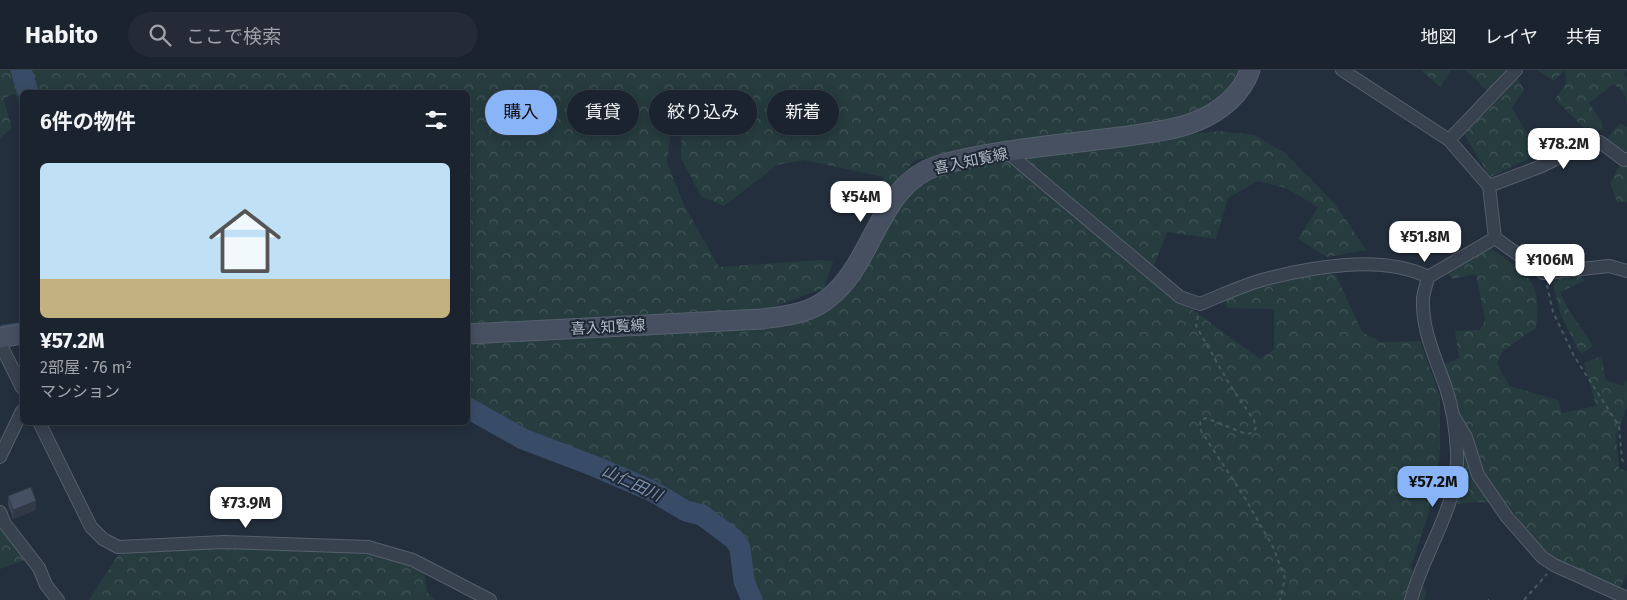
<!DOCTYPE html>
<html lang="ja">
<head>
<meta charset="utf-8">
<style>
	body { margin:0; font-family:"Fira Sans","Noto Sans JP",sans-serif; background:#242b36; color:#f1f3f6; height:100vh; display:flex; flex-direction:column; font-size:19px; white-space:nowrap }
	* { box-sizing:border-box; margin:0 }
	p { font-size:16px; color:#a0a4aa }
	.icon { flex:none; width:28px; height:28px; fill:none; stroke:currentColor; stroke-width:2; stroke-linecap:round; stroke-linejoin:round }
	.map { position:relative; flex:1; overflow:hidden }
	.side { position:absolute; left:20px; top:20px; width:450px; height:335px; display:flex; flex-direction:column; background:#1b232e; border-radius:8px; box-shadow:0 2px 12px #0003,0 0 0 1px #39404a }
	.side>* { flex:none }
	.hud { position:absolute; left:485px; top:20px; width:475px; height:45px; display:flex; gap:10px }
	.price { position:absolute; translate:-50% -42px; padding:0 11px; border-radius:10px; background:#fff; color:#222; font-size:16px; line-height:32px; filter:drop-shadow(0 1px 2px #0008) }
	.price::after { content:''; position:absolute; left:50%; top:30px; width:15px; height:11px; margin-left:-8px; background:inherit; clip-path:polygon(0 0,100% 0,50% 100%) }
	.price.on { background:#8ab4f8; color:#111 }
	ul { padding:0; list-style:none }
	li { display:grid; align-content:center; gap:10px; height:265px; padding:0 20px }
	li span { display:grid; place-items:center; height:155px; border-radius:8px; color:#555 }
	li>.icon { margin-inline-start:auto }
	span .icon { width:90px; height:90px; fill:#fffc; stroke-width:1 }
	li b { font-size:21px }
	h2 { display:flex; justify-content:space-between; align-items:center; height:60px; padding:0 20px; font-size:21px }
	.tag { padding:0 18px; border-radius:22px; background:#1b232e; box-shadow:0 2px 12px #0003,0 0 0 1px #39404a; font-size:18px; line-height:45px }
	.tag.on { background:#8ab4f8; color:#111 }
	header { display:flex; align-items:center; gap:30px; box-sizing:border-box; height:70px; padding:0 25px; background:#1b232e; border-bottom:1px solid #39404a }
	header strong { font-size:24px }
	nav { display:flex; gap:28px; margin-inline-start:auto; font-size:18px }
	.search { width:350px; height:45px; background:#242b36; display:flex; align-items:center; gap:12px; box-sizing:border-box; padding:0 18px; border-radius:28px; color:#a0a4aa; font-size:19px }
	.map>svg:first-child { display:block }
</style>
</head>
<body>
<header>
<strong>Habito</strong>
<div class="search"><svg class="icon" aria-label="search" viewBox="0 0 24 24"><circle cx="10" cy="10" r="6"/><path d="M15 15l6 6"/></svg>ここで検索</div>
<nav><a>地図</a><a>レイヤ</a><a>共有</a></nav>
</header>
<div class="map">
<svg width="1627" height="530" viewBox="0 0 1627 530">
	<defs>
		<pattern id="forest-crowns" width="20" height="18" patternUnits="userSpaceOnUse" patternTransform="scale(1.25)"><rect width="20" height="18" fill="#263c3f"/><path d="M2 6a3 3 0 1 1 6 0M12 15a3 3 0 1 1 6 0" fill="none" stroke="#435659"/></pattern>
	</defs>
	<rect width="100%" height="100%" fill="#242f3e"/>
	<path fill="url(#forest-crowns)" d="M0,0H1240L1215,35L1196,44L1154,54L915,90L881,128L877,137L871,138L867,133L884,107L804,90L777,95L724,136L701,126L681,88L682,27L675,25L667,93L684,135L719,197L819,190L833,191L824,218L755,244L806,248L906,124L933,103L1101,74L1220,61L1255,65L1285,83L1335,134L1366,180L1327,187L1298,169L1318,137L1286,118L1258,111L1228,128L1216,169L1167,162L1149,208L1260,289L1274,280V239L1227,238L1225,228L1259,215L1328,203L1336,205L1362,262L1381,272L1420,271L1440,327V380L1435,424L1411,497L1427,522L1424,530H757L752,522L743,470L705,438L631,405L533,365L468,329V22H22V40L15,24L3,28L12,58L0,68Z
		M1421,0H1451L1440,17Z
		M1465,0H1506L1488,21Z
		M1537,0H1627L1624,5L1627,9V33L1624,23L1614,14L1589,33L1601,50L1603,59L1587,61L1555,29L1566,14L1565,0L1554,11Z
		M1517,7L1524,20L1512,38L1539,84L1490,107L1464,64Z
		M1620,53L1627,57V83H1625L1606,70Z
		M1627,94V132H1617L1610,113L1619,96Z
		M1488,176C1525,205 1543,206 1536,258L1503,281L1497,293L1509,316L1558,330L1562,343L1596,336L1584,293L1602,286L1605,310L1623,316L1627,310V337L1616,366L1619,399L1627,401V503L1620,519L1545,484L1507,433L1476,432L1457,434L1464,390L1456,340L1443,295L1459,288L1455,261L1480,260L1485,250L1476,204L1452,209L1447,202Z
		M1581,205L1584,211L1560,222L1570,242L1593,276L1581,284L1561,246L1551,206Z
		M0,453L27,489L0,499Z
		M239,478L373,482L424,500L427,522L435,530H89L120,482Z"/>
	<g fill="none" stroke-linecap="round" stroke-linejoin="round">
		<path stroke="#394c67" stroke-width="4" d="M2,257L22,254"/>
		<path stroke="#394c67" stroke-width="21" d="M21,0L28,22
			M468,338L523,369L594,396L652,421L686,441L702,445L734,469L740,478L744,511L752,530"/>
		<g stroke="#565f6c" stroke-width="14">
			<path id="minor" d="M1342,0L1449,70L1489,116L1495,168L1428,207C1427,214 1423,222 1423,230C1422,261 1436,289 1446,318C1452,336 1456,362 1457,382C1460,435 1424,480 1411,530
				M1449,70L1516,0
				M1007,82L1180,227L1200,234C1220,226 1241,216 1262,210C1310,197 1382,184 1428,207
				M1489,116L1542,96L1591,71L1600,72L1624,90L1627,89
				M1495,168L1544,203L1609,196L1627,201
				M0,273L22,318
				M1455,349L1466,367L1478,405L1507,447L1542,487L1554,495L1627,528
				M39,352L91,457L103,469L118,477L224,472L368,477L413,490L490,530
				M0,387L22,341
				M0,442L5,454L39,498L46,515L58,530"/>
		</g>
		<g stroke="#565f6c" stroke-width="21">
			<path id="secondary" d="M468,264L762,249C784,246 808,244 826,230C875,195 877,113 940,95C996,79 1062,75 1120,67C1145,63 1173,61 1197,51C1220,42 1242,24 1250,0
				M0,268L22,264"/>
		</g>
		<path stroke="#44595c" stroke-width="2" stroke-dasharray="4 4" stroke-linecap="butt" d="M1547,215L1553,242L1574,286L1619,356L1622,390L1627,394
			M1198,246L1196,256L1230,315L1254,350L1256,357L1253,363L1246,364L1206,348L1200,351L1201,361L1245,428L1273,477L1285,508L1280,530
			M1488,530H1489
			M1524,530L1547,504"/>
		<use href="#minor" stroke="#38414e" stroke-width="12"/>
		<use href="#secondary" stroke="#465061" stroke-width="19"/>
	</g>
	<path fill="#3b4654" d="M8,426L36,440L13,449L8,435Z"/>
	<path fill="#303945" d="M36,431V440L13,449V440Z"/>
	<path fill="#455162" stroke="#303945" d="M31,417L36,431L13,440L8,426Z"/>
	<g text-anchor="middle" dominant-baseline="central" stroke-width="4" stroke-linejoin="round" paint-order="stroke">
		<g font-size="15" fill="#b4bcc9" stroke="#1d2633">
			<text transform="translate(971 91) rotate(-12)">喜入知覧線</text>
			<text transform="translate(608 257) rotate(-3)">喜入知覧線</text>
		</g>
		<g font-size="16" font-style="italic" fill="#7c92b1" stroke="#1d2633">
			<text transform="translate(632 413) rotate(25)">山仁田川</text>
		</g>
	</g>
</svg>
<b class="price" style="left:1564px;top:100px">¥78.2M</b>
<b class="price" style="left:861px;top:153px">¥54M</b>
<b class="price" style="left:1425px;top:193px">¥51.8M</b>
<b class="price" style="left:1550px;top:216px">¥106M</b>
<b class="price on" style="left:1433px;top:438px">¥57.2M</b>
<b class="price" style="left:246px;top:459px">¥73.9M</b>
<div class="hud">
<a class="tag on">購入</a>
<a class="tag">賃貸</a>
<a class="tag">絞り込み</a>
<a class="tag">新着</a>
</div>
<section class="side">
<h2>6件の物件<svg class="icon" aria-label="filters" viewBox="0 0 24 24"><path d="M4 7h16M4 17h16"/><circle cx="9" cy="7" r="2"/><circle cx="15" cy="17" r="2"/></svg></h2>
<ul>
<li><span style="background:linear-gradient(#bfe0f5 75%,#c2b280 0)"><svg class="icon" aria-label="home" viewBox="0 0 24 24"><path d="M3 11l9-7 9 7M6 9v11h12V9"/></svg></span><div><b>¥57.2M</b><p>2部屋 · 76 m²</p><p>マンション</p></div></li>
</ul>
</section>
</div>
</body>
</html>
